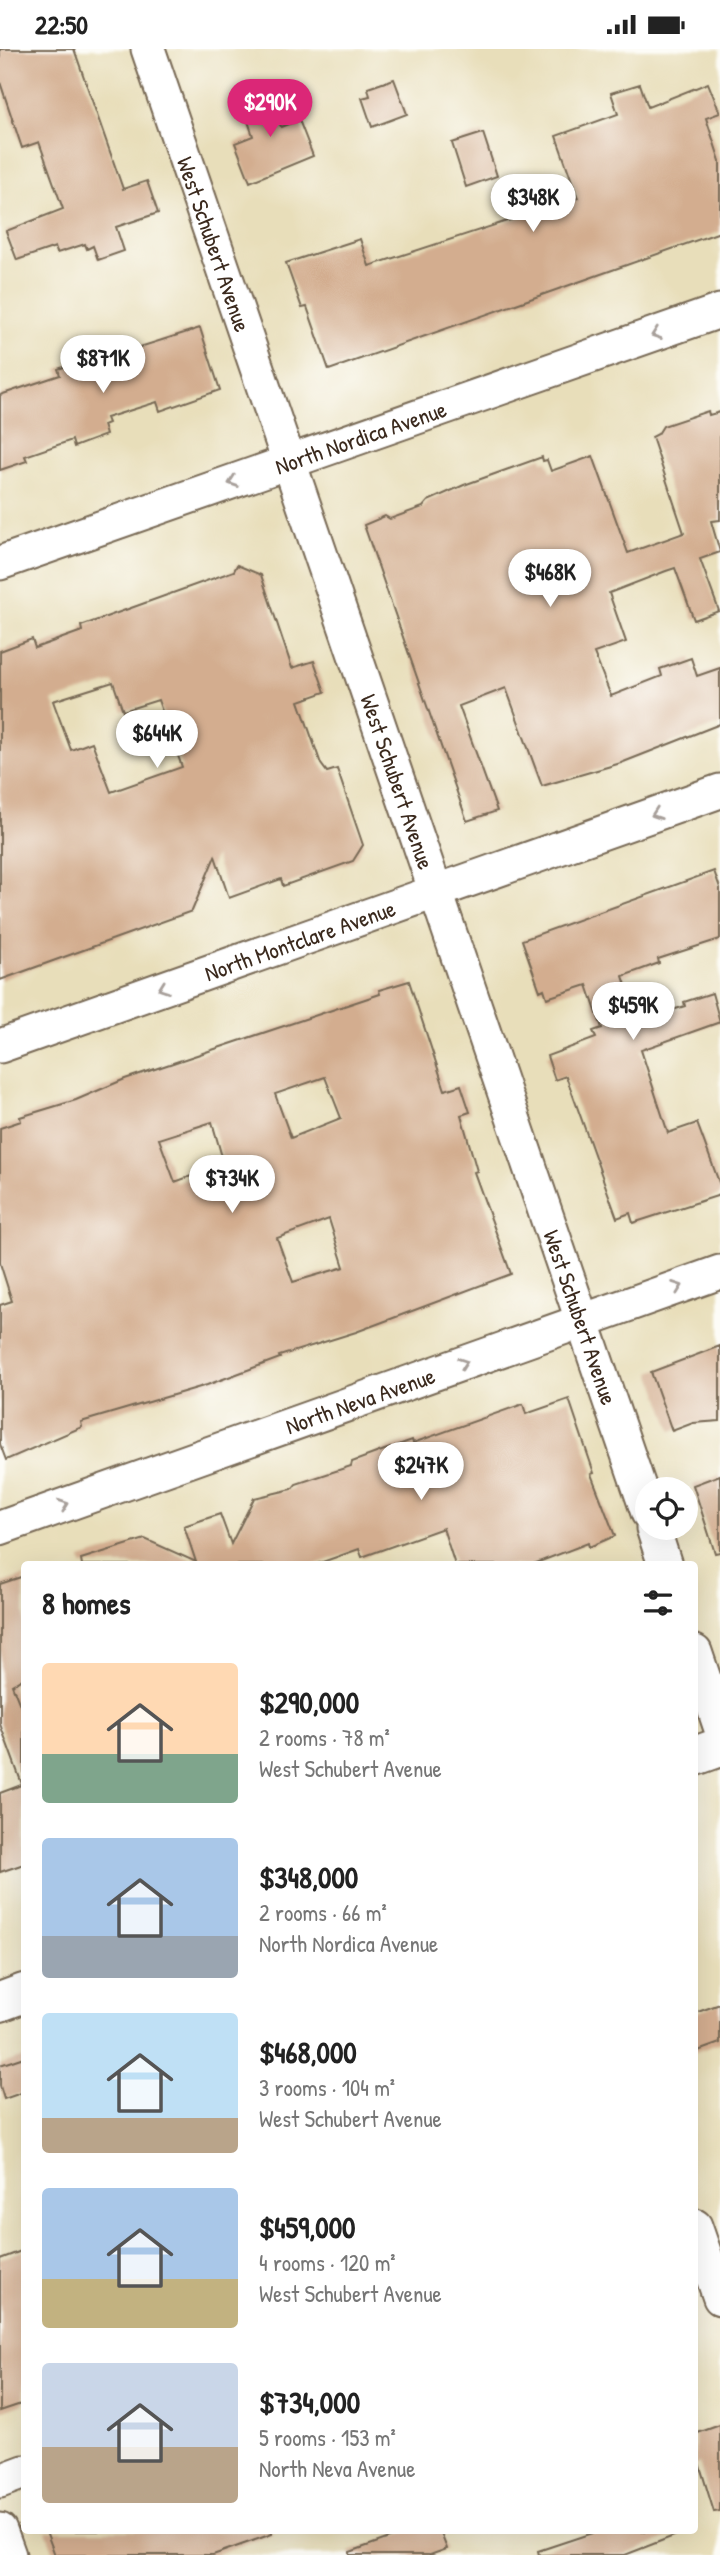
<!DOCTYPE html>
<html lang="en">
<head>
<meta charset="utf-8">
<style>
	body { margin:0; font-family:"Patrick Hand",sans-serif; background:#f2f2f2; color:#222; height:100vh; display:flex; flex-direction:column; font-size:26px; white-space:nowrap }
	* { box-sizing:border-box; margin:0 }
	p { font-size:23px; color:#767676 }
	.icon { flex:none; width:38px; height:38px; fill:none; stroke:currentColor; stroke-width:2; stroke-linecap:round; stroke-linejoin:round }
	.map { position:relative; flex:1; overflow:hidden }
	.drawer { position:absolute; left:21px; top:1512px; width:677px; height:973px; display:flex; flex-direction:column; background:#fff; border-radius:7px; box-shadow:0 7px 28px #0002 }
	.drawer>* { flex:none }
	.tools { position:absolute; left:635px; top:1428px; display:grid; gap:14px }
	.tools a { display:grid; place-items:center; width:63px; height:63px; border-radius:50%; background:#fff; box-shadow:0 7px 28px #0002; font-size:35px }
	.price { position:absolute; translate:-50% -60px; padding:0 16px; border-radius:24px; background:#fff; color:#222; font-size:23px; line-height:46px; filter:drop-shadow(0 2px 4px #0008) }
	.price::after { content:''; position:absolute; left:50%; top:42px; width:21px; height:16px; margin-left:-10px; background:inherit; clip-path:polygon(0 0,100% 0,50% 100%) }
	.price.active { background:#db2777; color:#fff }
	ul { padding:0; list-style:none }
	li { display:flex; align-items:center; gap:21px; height:175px; padding:0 21px }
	li span { display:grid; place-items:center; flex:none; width:196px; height:140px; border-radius:7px; color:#555 }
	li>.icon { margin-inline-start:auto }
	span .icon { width:84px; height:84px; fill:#fffc; stroke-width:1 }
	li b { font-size:30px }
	h2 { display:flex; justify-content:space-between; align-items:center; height:84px; padding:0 21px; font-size:30px }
	.status { display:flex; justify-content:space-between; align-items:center; height:49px; padding:0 35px; background:#fff; direction:ltr }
	.status svg { height:19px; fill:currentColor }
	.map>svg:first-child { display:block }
</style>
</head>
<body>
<div class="status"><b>22:50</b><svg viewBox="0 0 49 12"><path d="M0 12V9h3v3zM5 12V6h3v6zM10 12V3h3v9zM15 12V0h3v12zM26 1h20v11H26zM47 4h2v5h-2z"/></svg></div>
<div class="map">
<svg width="720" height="2506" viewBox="0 0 720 2506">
	<rect width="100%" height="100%" fill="#fdfcf7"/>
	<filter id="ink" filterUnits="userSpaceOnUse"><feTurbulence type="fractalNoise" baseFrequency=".0143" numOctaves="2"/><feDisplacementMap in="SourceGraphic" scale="14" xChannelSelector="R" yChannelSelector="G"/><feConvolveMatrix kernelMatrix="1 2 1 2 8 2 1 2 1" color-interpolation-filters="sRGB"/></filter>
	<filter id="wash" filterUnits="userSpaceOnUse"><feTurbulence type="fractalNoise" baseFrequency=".00686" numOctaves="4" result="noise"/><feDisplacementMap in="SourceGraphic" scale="28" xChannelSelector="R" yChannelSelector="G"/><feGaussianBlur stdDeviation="1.57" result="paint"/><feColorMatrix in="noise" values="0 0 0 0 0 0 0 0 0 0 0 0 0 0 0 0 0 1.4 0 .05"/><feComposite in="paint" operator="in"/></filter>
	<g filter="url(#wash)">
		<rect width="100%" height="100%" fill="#e8deba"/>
		<g id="blocks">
			<path fill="#d3ad8f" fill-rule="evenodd" d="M0,0H74L123,140L147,132L158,164L116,178L124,202L98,211L93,197L87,200L85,195L57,204L55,198L17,211L6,182L63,160L39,93L22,99L0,33Z
				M394,30L407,65L372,78L362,49L370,47L368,39Z
				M708,34L720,64L706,69L720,112V183L329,321L307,258L302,259L286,214L360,190L369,217L578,149L556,87L618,65L611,44L640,35L648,58Z
				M267,38L281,78L299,71L313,107L250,133L235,94L253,87L240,48Z
				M483,84L497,127L466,138L452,94Z
				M200,279L220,341L160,362L157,353L106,369L108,374L103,376L106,386L74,398L72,391L25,407L27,412L0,421V346L60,326L58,320L120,300L121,304Z
				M708,362L709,366L720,363V471L711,472L720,503L700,510L719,562L694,571L675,519L666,522L609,544L626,593L594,604L611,647L662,627L660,620L691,609L697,627L720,619V675L621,714L542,737L506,639L459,657L497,762L467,772L364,476L385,467L390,470L423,458L428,452L464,436L542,408L543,412L547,411L551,422L593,407L628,504L684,484L652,388L658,385L663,377Z
				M237,516L261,526L292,619L314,612L325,643L299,652L321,715L327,723L337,720L363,796L353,812L283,837L281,830L229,849L215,807L192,862L0,931V602L32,590L35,599L82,582L81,577L234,522ZM113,633L123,662L158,651L182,718L111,743L92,693L71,701L53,652Z
				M714,822L720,839V890L658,910L659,914L623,927L638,972L685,957L684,953L712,944L720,973L641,1001L668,1084L697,1074L720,1136V1146L633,1174L630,1164L617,1169L566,1027L555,1031L547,1007L596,989L593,982L602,979L587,936L547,949L544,940L540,942L522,891Z
				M409,932L445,1041L461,1036L470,1063L461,1066L477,1122L474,1123L511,1225L356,1283L279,1307L280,1309L207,1336L81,1373L82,1378L6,1411L0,1395V1256L12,1252L0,1214V1079L21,1072L20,1068L76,1051L125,1030L380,945L379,941ZM325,1028L341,1069L291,1089L275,1045ZM212,1073L224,1115L175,1133L159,1090ZM329,1170L344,1218L293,1233L277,1189Z
				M720,1297V1372L693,1374L672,1382L651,1323Z
				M569,1350L594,1424L591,1425L615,1487L589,1498L588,1494L531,1516H455L443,1479L362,1508L359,1500L314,1516H82L81,1510L145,1490L196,1513L184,1477L220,1465L231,1495L254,1449L292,1440L296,1435L351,1417L352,1413L379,1403L412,1391L413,1394L523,1355L526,1365Z
				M720,1426V1503L715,1504L693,1436Z
				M24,1527V1629L12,1636L24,1666V1734L22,1735L0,1675V1535Z
				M24,1735V1815L0,1823V1744Z
				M720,1955V1994L695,2003V1964Z
				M24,2008V2043L4,2050L0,2037V2016Z
				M24,2201V2354L0,2362V2210Z
				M720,2376V2462L714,2463L699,2414L695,2416V2385Z
				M46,2482H272V2485L213,2506H55Z
				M409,2482H440L447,2500L430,2506H350V2503Z
				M598,2482H683L684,2483L625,2506H539L538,2502Z"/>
		</g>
	</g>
	<g filter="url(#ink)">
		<use href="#blocks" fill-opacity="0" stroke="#786955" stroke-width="2"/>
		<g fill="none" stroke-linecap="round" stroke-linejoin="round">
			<g stroke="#786955" stroke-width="37">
				<g id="minor">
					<path id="s1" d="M148,0L648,1464"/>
					<path id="s2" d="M0,514L720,262"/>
					<path id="s3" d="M0,997L720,742"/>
					<path id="s4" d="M0,1479L720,1223"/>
					<path d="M653,1479L665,1516"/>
					<path d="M695,1603L720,1677"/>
					<path d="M695,2177L720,2249"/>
					<path d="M0,2432L24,2423"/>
					<path d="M0,2481L9,2506"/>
				</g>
			</g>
			<g stroke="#786955" stroke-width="42">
				<path id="primary" d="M695,1707L720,1698
					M0,1953L24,1944"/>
			</g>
			<use href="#minor" stroke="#fff" stroke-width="33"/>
			<use href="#primary" stroke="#fff" stroke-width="38"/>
		</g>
		<defs><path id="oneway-chevron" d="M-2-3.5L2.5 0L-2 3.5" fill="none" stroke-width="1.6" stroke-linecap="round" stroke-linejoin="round" transform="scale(1.75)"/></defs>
		<g stroke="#a79f9a">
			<use href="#oneway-chevron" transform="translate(656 285) rotate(161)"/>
			<use href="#oneway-chevron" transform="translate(233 433) rotate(161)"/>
			<use href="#oneway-chevron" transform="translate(656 765) rotate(161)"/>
			<use href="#oneway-chevron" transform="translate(163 939) rotate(160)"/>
			<use href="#oneway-chevron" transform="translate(678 1238) rotate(-20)"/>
			<use href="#oneway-chevron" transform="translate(463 1314) rotate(-20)"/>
			<use href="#oneway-chevron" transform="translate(64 1456) rotate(-20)"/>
		</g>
	</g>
	<g text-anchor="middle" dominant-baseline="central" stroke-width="7" stroke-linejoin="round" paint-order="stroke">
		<g font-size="23" fill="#3b2a1e" stroke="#fdfcf7">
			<text stroke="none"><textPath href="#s1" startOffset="206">West Schubert Avenue</textPath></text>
			<text stroke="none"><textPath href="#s2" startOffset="382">North Nordica Avenue</textPath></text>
			<text stroke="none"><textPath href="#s1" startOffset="774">West Schubert Avenue</textPath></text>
			<text stroke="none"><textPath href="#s3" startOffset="318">North Montclare Avenue</textPath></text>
			<text stroke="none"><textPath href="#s1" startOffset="1340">West Schubert Avenue</textPath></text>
			<text stroke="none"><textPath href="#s4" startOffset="382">North Neva Avenue</textPath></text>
		</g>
	</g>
</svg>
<div class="tools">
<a><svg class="icon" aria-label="locate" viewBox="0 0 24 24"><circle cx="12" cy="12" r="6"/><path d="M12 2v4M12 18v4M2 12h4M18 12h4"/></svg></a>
</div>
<b class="price active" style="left:270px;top:90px">$290K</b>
<b class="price" style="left:533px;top:185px">$348K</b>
<b class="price" style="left:103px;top:346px">$871K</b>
<b class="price" style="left:550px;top:560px">$468K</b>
<b class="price" style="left:157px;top:721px">$644K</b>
<b class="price" style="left:633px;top:993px">$459K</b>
<b class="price" style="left:232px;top:1166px">$734K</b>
<b class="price" style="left:421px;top:1453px">$247K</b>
<section class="drawer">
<h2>8 homes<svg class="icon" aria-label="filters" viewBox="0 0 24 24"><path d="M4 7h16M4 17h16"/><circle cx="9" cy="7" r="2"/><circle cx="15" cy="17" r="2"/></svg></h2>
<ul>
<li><span style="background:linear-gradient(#ffd9b3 65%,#7fa58c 0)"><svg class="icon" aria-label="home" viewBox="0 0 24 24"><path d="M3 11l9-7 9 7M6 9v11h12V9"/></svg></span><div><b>$290,000</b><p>2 rooms · 78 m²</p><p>West Schubert Avenue</p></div></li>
<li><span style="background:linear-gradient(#a9c7e8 70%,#9aa5b1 0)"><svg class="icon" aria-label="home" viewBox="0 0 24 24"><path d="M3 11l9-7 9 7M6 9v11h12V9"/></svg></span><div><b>$348,000</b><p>2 rooms · 66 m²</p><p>North Nordica Avenue</p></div></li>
<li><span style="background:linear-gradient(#bfe0f5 75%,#b9a48a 0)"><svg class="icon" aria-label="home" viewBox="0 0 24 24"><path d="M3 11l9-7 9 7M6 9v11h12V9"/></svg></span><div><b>$468,000</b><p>3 rooms · 104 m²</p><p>West Schubert Avenue</p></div></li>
<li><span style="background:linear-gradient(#a9c7e8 65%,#c2b280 0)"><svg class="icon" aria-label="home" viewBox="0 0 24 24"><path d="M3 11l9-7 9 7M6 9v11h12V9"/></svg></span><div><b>$459,000</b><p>4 rooms · 120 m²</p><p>West Schubert Avenue</p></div></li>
<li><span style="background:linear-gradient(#c9d6e8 60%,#b9a48a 0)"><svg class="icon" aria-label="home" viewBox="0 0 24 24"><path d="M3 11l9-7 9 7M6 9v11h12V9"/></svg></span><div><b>$734,000</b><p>5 rooms · 153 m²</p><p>North Neva Avenue</p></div></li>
</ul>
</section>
</div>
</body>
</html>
